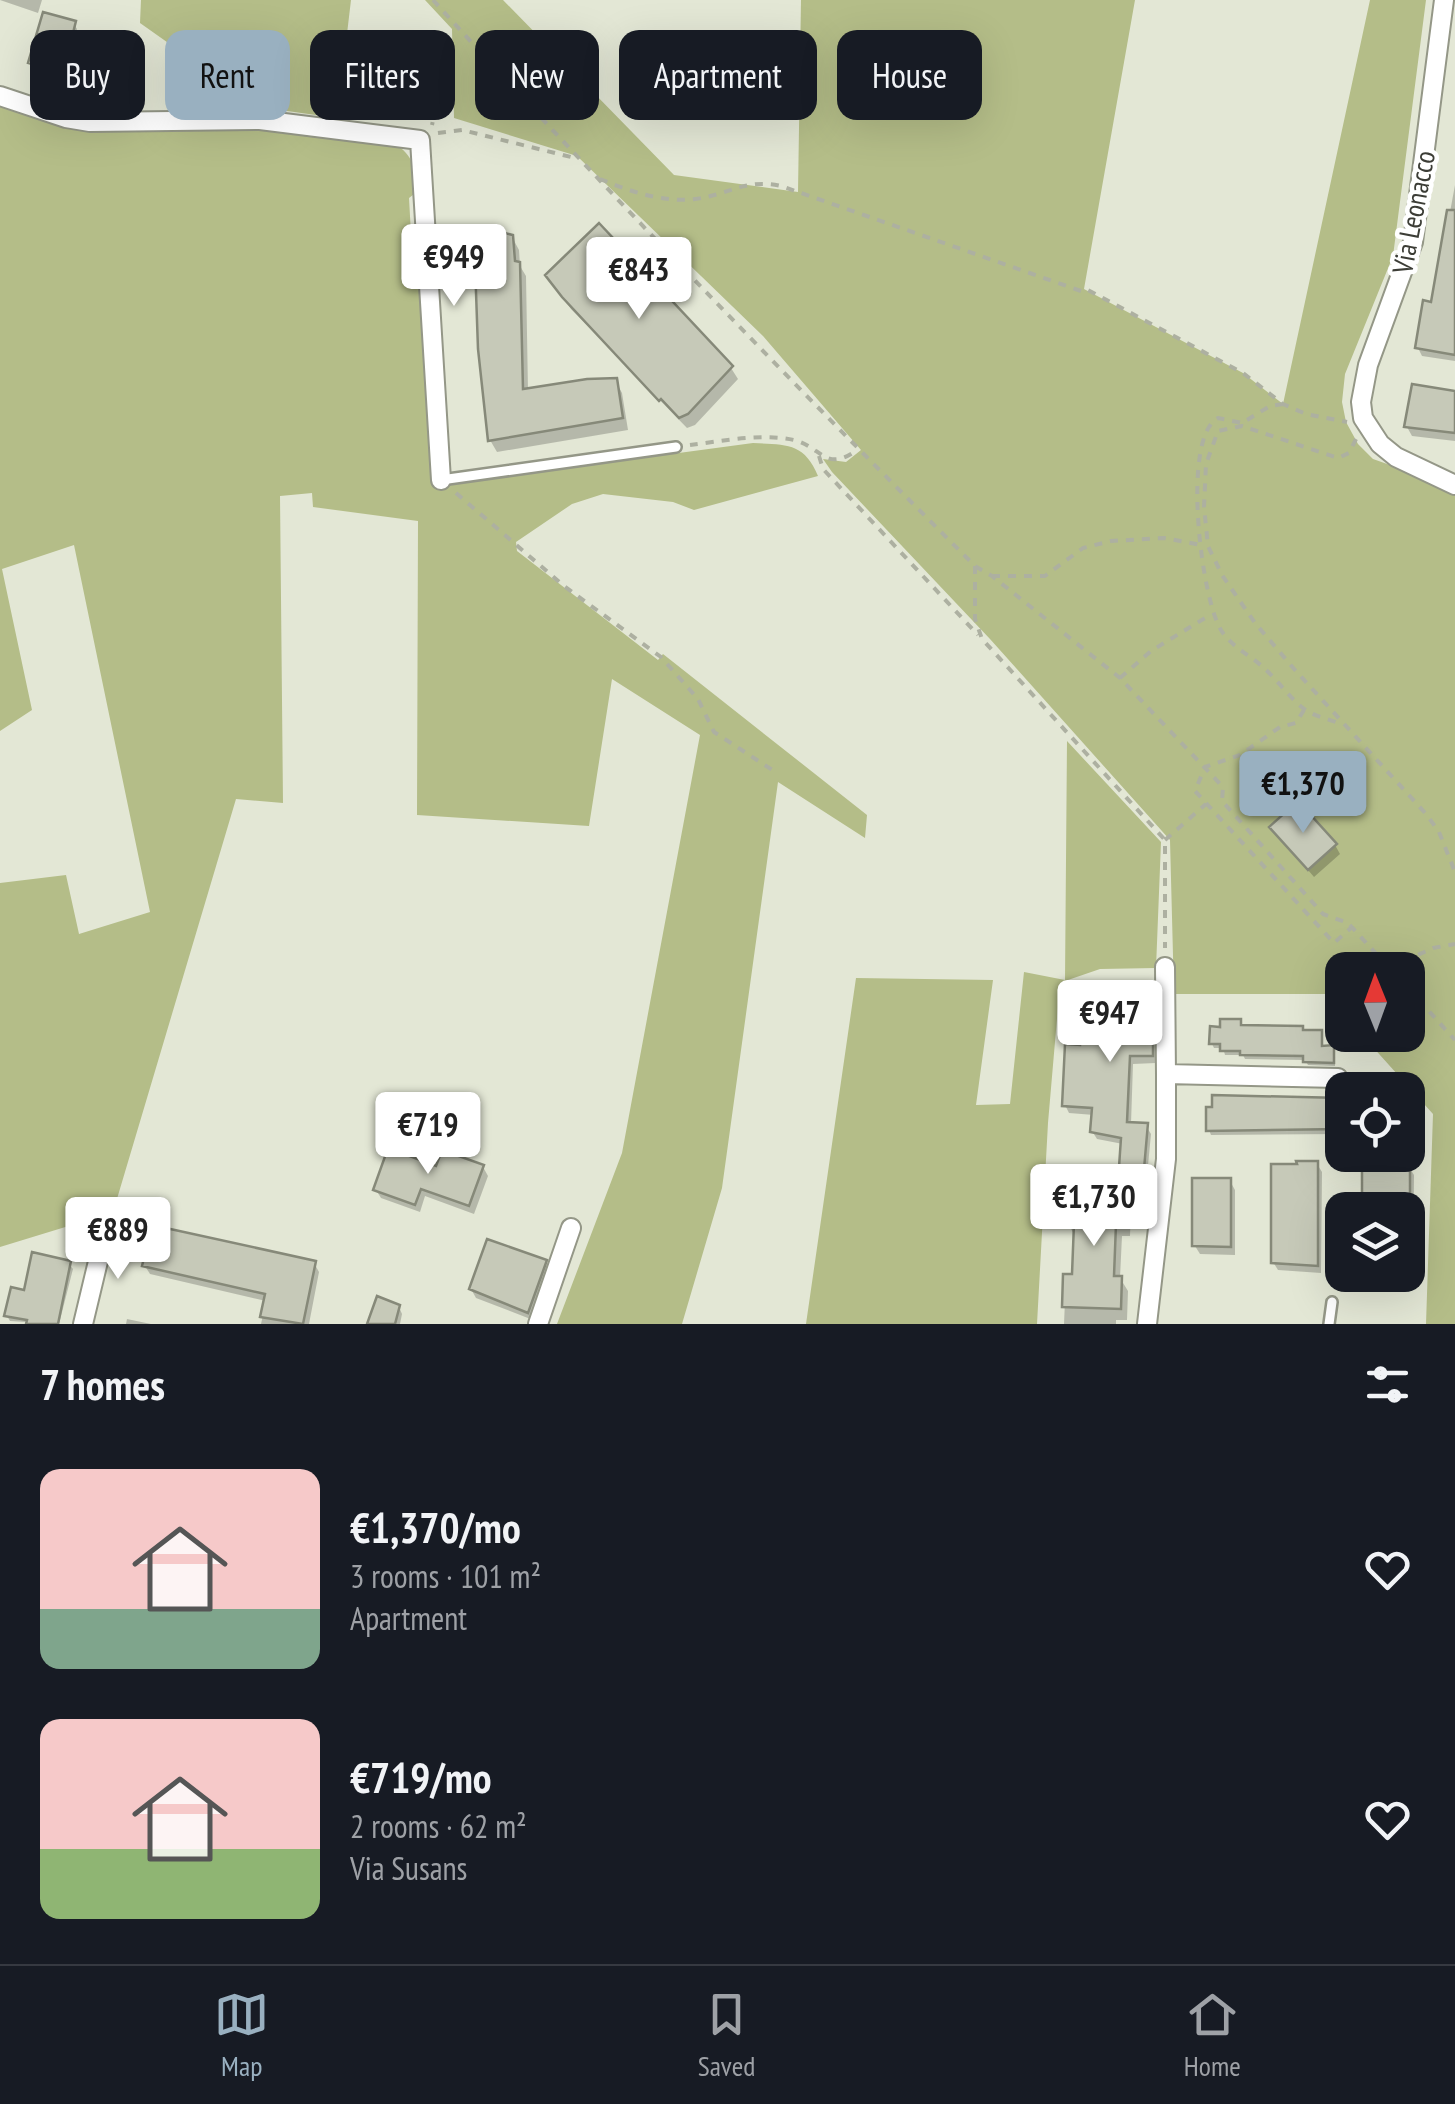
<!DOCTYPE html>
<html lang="en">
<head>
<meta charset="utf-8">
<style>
	body { margin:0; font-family:"PT Sans Narrow",sans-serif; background:#242831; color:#f1f3f6; height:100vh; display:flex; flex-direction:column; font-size:38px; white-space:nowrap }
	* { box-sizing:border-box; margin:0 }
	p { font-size:32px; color:#9ea1a6 }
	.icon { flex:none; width:55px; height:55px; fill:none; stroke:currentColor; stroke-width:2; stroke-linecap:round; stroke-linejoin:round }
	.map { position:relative; height:1324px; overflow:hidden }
	.sheet { display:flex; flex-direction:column; background:#171b24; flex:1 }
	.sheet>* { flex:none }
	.hud { position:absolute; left:30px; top:30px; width:1395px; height:90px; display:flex; gap:20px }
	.needle { width:65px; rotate:359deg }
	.tools { position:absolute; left:1325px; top:952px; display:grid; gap:20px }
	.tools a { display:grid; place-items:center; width:100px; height:100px; border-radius:20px; background:#171b24; box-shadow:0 10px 40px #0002; font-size:50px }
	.price { position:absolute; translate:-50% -85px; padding:0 22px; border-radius:10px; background:#fff; color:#222; font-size:32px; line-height:65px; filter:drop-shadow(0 2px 5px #0008) }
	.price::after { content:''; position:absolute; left:50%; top:60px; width:30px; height:22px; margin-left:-15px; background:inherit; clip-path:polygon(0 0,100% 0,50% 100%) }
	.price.current { background:#99b0c0; color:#111 }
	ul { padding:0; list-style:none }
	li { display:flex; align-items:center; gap:30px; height:250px; padding:0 40px }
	li span { display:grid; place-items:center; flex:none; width:280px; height:200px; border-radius:20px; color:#555 }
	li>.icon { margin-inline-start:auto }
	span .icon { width:120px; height:120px; fill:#fffc; stroke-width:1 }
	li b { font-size:42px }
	h2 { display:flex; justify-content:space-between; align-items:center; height:120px; padding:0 40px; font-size:42px }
	.tag { padding:0 35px; border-radius:20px; background:#171b24; box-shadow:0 10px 40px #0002; font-size:35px; line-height:90px }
	.tag.current { background:#99b0c0; color:#111 }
	.tab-bar { display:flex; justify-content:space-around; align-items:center; height:140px; border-top:2px solid #363941; background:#171b24; font-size:28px; color:#9ea1a6 }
	.tab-bar a { display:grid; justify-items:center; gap:5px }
	.tab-bar .current { color:#99b0c0 }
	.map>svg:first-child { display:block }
</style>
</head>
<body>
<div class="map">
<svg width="1455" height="1324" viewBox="0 0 1455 1324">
	<rect width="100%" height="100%" fill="#e3e7d5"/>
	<path fill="#b4bd88" d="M141,0H351L337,118L259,107L140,23Z
		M425,0H503L674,175L798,192L801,0H1135L1084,289L1243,373L1283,404L1370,0H1426L1393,256L1345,374L1342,402L1346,422L1358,444L1373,459L1455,488V1324H1426L1433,1114L1362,1035H1408V970H1342V1013L1325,994H1174L1170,840L990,639L832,472L823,459L846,462L861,450L763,336L577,156L454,118L452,29Z
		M0,104L68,126L260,128L394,143C414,156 415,168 418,191L409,198L411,234L420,251L442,485L753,443C786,445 804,442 818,476L694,510L673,502L603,494L572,504L516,542L517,551L658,660L663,654L867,815L865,838L778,782L722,1188L682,1324H557L622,1153L700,735L612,679L589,826L417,815L418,521L313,507L312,493L280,496L283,803L236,799L111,1219L98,1217L0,1247V883L66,875L79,934L150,912L74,545L2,569L32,710L0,731Z
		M1067,741L1161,842L1156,968L1100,969L1065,981L1058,1007L1048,1123L1037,1324H806L856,978L993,980L976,1105L1010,1104L1024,972L1065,980Z"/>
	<path fill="#0003" d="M0,0H42L38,13Z
		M74,24L77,29L65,76L34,67L31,63Z
		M378,62L409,78L412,83L401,92Z
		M1455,185V361L1422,356L1418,348L1433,304Z
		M599,227L731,368L738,379L695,425L687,428L571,309L555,287Z
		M512,237L519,250L520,266L526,276L528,391L615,380L622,393L628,430L497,452L490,440Z
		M1455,393V441L1412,436L1407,427Z
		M1272,828L1335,845L1340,854L1314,877Z
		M1151,993L1156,1001V1063L1133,1064L1131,1124L1146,1126L1151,1134L1147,1176L1126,1174L1122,1166L1123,1144L1097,1139L1092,1131L1094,1115L1069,1113L1065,1105L1083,1047Z
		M1239,1022L1243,1027L1321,1032L1323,1048H1332L1335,1052V1066L1308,1065L1305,1060L1245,1059L1243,1055H1225L1223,1048H1214L1212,1044L1223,1029Z
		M1215,1098L1342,1100V1134L1211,1135L1209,1130Z
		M1317,1164L1322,1172L1321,1273L1278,1270L1273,1262Z
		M483,1167L488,1176L474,1214L425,1196L420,1212L381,1198L376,1190L438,1169Z
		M1409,1167L1414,1175L1413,1271H1408V1210H1364Z
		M1230,1181L1235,1190V1255L1200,1254L1195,1246Z
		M1124,1194L1131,1206L1130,1236H1122L1120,1278L1128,1291L1127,1320H1116V1324H1064L1066,1276L1074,1277V1234L1067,1222Z
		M545,1262L550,1271L533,1320L476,1298L471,1289Z
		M314,1263L319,1272L309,1324H261L266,1301L150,1274L145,1266Z
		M69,1264L73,1269L59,1324L10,1321L7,1316L26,1293Z
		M399,1307L402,1314L400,1324H368Z
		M127,1319L151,1324H126Z"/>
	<path fill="#c6c9b8" stroke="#868979" stroke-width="2.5" d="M43,12L76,21L63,73L28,63Z
		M386,45L411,77L396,89L372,56Z
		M1447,210H1455V355L1415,348L1423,300L1431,302Z
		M599,223L733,366L688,414L679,418L661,399L659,401L562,297L545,275Z
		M504,233L513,235L515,261L520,262L523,389L587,379L617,378L623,418L488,441L478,349L474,235Z
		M1412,384L1455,391V433L1404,427Z
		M1298,801L1337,844L1308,870L1269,827Z
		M1153,991V1056H1130L1127,1122L1148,1123L1144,1169L1119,1167L1121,1138L1090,1132L1092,1108L1062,1106L1065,1044L1080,1045V992Z
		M1220,1019H1241V1025L1303,1026V1030H1322V1046L1334,1045V1063L1303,1062V1056L1240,1055V1051H1220V1044H1209L1210,1026L1220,1027Z
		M1212,1095L1342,1098V1129L1206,1131V1107H1212Z
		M388,1148L436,1166L442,1150L484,1165L469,1206L421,1189L415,1205L373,1190Z
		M1296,1161H1318V1266L1271,1263V1164H1297Z
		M1362,1162L1410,1165V1210H1362Z
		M1192,1178H1231V1247L1192,1246Z
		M1066,1189L1126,1192L1125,1225L1116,1224L1114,1276H1122L1121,1309L1062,1307L1063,1274H1072L1074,1223H1065Z
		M152,1225L316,1261L303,1324L260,1317L265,1294L142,1266Z
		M487,1239L547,1260L528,1313L469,1289Z
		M32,1252L71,1261L58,1324H26L27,1320L4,1316L11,1287L24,1290Z
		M377,1296L400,1305L395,1324H367Z"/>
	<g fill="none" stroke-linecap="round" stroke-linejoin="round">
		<g stroke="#949787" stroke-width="14">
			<path id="lane" d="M441,480L676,447
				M1329,1324L1332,1302"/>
		</g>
		<g stroke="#949787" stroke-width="22">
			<path id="street" d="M1444,0L1413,242L1368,365L1361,402L1363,418L1380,444L1396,457L1455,485
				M0,96L66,118L90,122L260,120L420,140L441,480
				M1165,967L1166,1074
				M83,1324L106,1228
				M538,1324L571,1228
				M1147,1324L1166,1159V1074L1338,1078"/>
		</g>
		<path stroke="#adb0a1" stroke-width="4" stroke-dasharray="8 8" stroke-linecap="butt" d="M433,0C608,193 790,381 975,566L992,576L1120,678L1223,787L1222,801L1323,914L1348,923L1391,970
			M430,75L436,107L432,125
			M438,133L462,130L575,158
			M600,179C629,191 663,203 695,199C728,195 746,178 781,186L1081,291L1086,289L1243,373L1283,404L1306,414L1347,422
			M1283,404L1270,406L1242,423L1218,418C1181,437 1201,598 1221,630C1232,648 1251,655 1266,670C1279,682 1290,698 1303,708C1313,716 1328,719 1339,723
			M1356,439L1349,453L1338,458L1242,426L1218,431L1206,464L1204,507L1208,546L1222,575L1255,623L1295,670L1427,815L1439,832L1455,872
			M690,445C722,441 762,433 794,440C822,447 825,473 857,450
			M819,456L823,469L978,635
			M456,493L564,586L661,657L698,699L714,732L777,773
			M975,566V619L982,639L1165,840V948
			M992,576H1045L1083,548L1111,541L1164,538L1201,545
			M1120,678L1151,651L1210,615
			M1304,710L1296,723L1280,727L1240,755L1205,767L1195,791L1334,943L1352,927
			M1165,840L1206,804
			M1389,968L1433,948L1455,944
			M1408,988L1455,1040"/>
		<use href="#lane" stroke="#fff" stroke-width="9"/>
		<use href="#street" stroke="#fff" stroke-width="18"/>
	</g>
	<g text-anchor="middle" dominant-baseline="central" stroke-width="9" stroke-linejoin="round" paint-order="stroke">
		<g font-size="28" fill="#3c3d36" stroke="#fff">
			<text transform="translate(1413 212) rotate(-79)">Via Leonacco</text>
		</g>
	</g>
</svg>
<div class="tools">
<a><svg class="needle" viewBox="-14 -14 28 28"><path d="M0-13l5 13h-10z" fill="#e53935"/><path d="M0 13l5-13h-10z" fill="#9ea1a6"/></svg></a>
<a><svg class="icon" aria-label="locate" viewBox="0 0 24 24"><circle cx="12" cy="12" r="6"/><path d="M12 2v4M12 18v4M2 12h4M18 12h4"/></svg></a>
<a><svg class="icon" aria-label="layers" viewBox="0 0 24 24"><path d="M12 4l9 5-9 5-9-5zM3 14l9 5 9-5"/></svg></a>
</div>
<b class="price" style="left:454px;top:309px">€949</b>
<b class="price" style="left:639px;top:322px">€843</b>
<b class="price current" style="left:1303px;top:836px">€1,370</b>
<b class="price" style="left:1110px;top:1065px">€947</b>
<b class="price" style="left:428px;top:1177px">€719</b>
<b class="price" style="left:1094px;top:1249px">€1,730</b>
<b class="price" style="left:118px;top:1282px">€889</b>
<div class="hud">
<a class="tag">Buy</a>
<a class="tag current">Rent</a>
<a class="tag">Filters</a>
<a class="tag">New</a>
<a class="tag">Apartment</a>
<a class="tag">House</a>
</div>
</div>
<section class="sheet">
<h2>7 homes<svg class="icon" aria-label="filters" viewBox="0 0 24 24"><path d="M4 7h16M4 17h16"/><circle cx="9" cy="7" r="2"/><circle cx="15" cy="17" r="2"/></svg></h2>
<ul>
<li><span style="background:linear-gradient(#f6c9c9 70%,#7fa58c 0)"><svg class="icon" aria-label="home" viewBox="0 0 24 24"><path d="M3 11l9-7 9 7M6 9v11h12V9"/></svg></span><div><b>€1,370/mo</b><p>3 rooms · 101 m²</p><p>Apartment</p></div><svg class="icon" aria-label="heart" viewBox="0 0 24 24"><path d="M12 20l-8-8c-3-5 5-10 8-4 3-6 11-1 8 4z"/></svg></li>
<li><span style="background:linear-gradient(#f6c9c9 65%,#8fb573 0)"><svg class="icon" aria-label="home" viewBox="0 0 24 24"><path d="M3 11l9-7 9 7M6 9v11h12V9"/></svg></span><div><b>€719/mo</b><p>2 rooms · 62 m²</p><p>Via Susans</p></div><svg class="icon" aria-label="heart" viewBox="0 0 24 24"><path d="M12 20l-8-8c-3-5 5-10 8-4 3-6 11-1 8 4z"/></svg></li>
</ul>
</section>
<nav class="tab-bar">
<a class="current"><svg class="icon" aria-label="map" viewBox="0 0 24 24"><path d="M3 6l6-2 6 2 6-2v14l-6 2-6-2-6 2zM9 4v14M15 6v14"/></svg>Map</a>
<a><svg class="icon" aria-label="saved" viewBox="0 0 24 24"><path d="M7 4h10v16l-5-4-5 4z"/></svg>Saved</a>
<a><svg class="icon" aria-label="home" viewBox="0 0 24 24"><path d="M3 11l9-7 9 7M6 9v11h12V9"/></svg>Home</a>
</nav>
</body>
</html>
